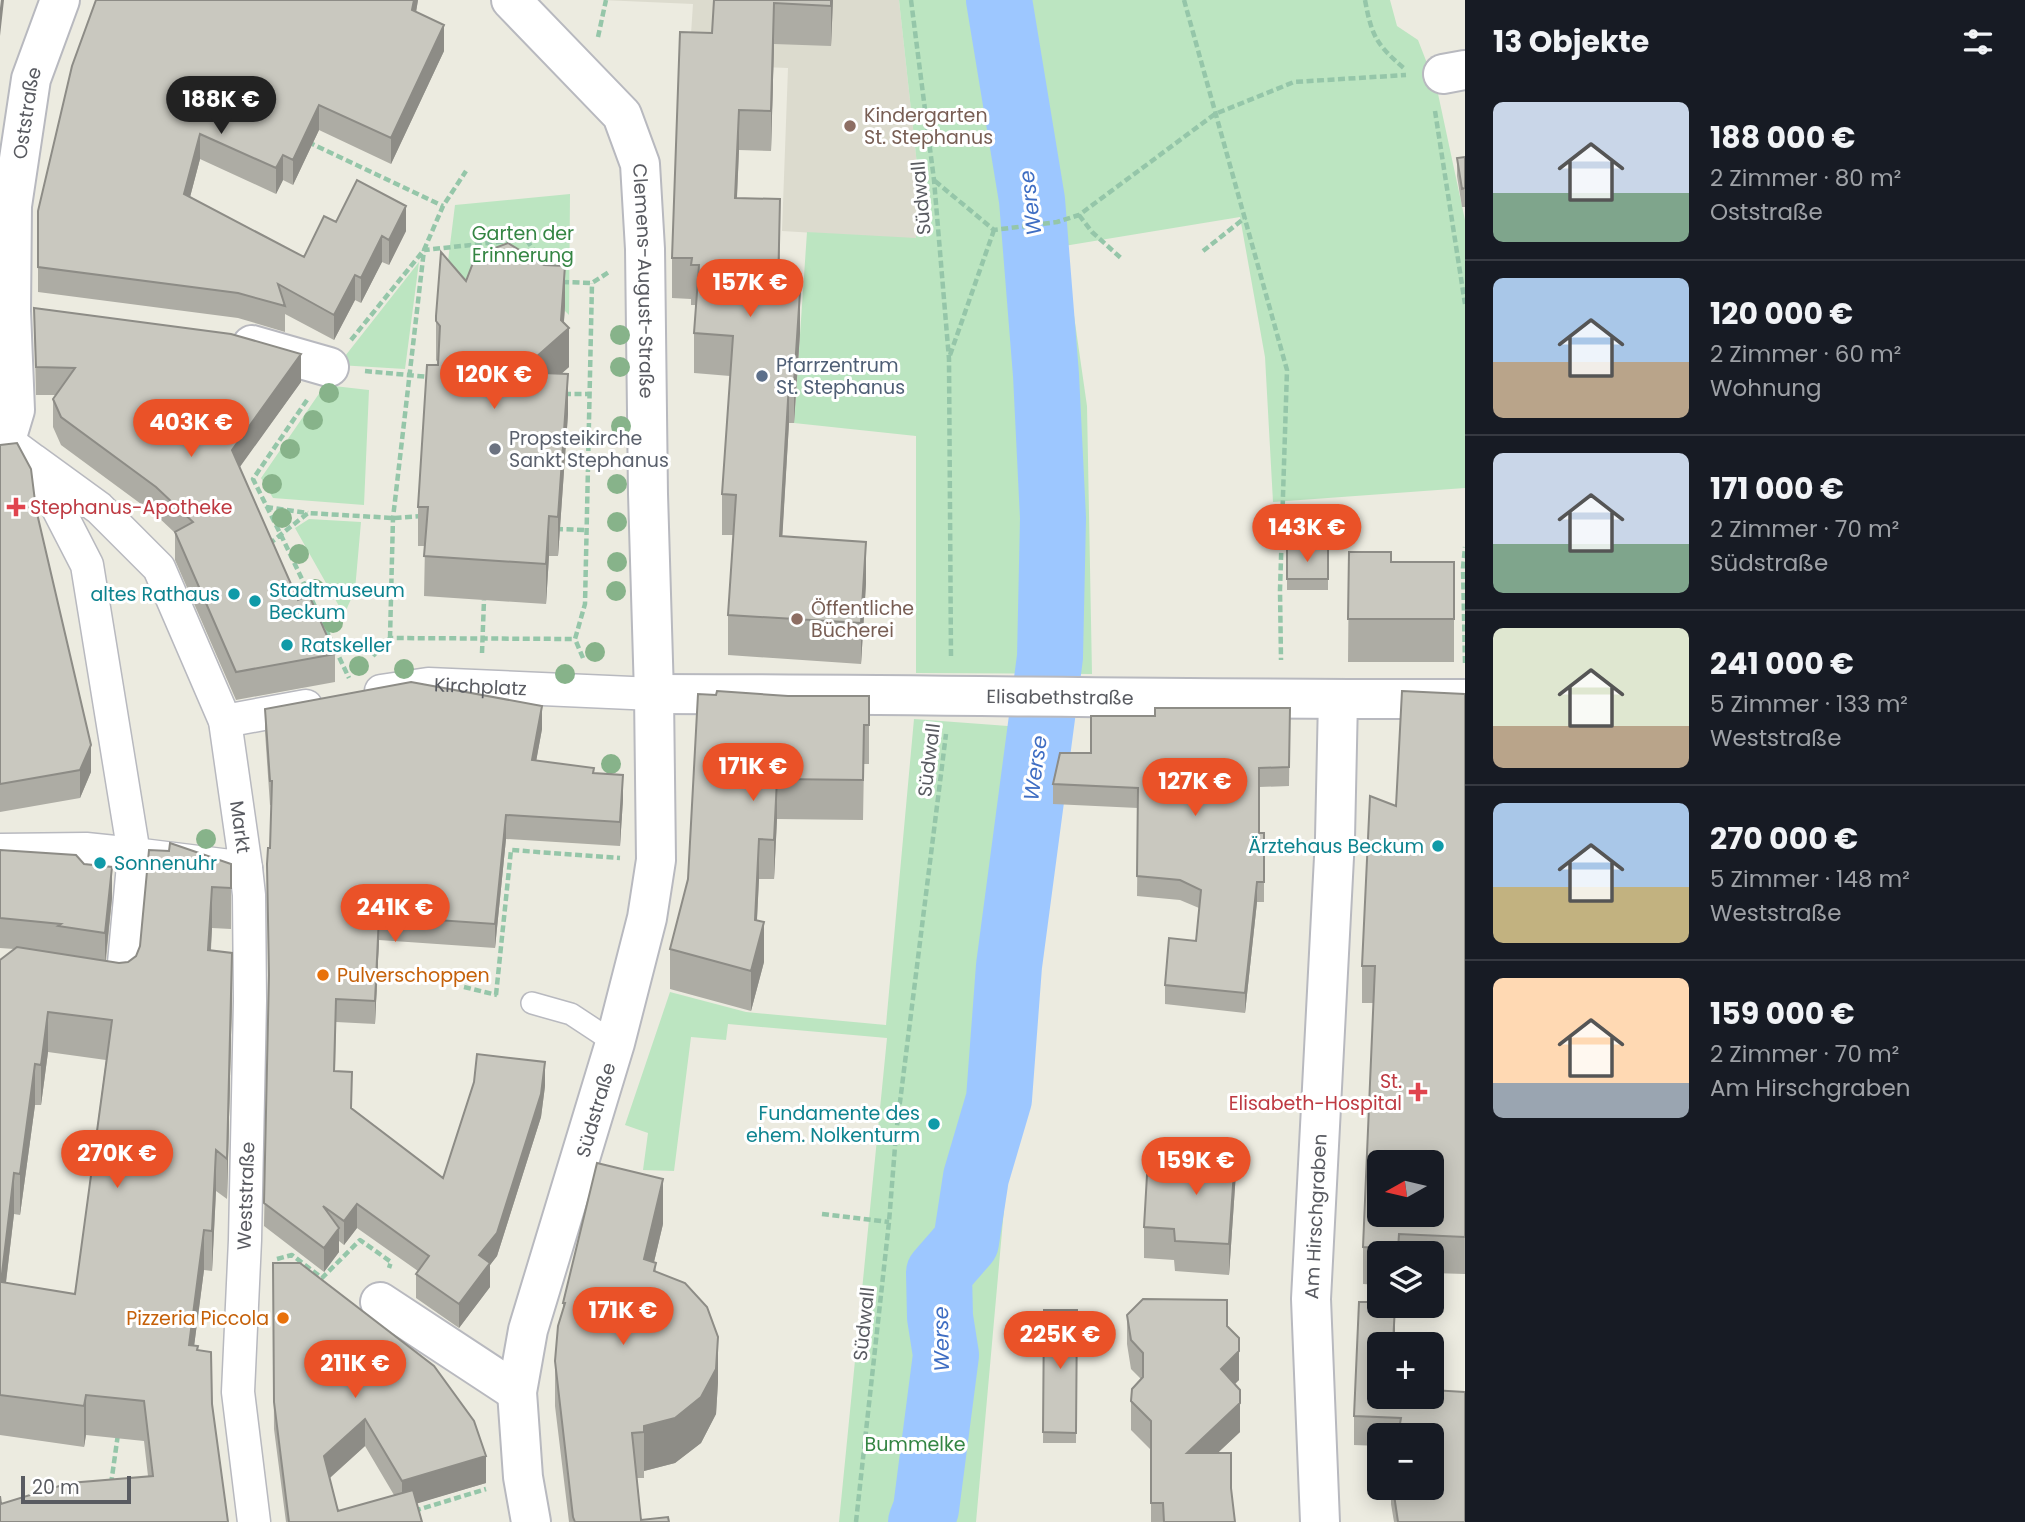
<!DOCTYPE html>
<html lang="de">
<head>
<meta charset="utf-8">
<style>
	body { margin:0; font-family:Poppins,sans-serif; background:#242831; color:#f1f3f6; height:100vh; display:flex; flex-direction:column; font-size:26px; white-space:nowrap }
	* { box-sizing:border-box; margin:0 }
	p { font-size:23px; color:#9ea1a6 }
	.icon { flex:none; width:38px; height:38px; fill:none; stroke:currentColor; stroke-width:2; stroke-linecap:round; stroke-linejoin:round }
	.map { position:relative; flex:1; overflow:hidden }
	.panel { display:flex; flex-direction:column; background:#171b24; width:560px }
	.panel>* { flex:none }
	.needle { width:46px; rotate:262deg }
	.buttons { position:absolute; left:1367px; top:1150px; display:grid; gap:14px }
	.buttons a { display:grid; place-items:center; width:77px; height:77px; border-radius:10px; background:#171b24; box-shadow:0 4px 18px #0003; font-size:35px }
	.scale { position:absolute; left:21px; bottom:18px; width:110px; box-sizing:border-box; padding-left:7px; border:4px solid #595b61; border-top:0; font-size:19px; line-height:24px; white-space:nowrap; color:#595b61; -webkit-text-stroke:5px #fff; paint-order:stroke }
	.price { position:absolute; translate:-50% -60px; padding:0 16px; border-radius:24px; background:#ea5228; color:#fff; font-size:23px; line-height:46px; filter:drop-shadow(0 2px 4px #0008) }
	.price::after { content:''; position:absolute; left:50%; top:42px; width:21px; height:16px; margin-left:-10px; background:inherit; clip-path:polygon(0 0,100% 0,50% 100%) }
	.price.active { background:#222; color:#fff }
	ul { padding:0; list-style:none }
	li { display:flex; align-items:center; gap:21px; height:175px; padding:0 28px }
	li+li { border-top:2px solid #363941 }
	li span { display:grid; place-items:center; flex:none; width:196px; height:140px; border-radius:10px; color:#555 }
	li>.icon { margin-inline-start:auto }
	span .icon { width:84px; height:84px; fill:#fffc; stroke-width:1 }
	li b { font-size:30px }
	h2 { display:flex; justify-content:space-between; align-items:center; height:84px; padding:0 28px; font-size:30px }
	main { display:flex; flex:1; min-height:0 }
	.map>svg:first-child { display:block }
</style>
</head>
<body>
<main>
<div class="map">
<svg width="1465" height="1522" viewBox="0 0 1465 1522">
	<rect width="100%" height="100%" fill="#ecebe0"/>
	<path fill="#dcdbce" d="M602,0H899L919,183L916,239L782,231L788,68L689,64L693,4Z"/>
	<path fill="#bce5c1" d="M899,0H1390L1397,26L1418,40L1437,89L1465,220V488L1273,502L1265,357L1240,217L1064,246L1087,406L1092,674L916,673V436L794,423L807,232L916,238L919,183Z
		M570,194L569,315L565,311L561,315L443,301L455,205Z
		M419,262L405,369L338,365Z
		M325,385L369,390L364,505L273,498L261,478Z
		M309,519L361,522L355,590L344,615L295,528Z
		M914,719L1047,729L976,1522H839L887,1038L728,1024L726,1040L691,1037L674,1171L643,1170L648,1133L625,1125L670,992L746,1012L886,1025Z"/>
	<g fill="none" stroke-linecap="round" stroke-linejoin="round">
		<path stroke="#9dc7ff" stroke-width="66" d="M921,1522L926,1509L946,1355L940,1317L939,1273L966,1242L976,1177L999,1099L1009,966L1050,657L1053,518L1046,375L1032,200L999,0"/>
		<g stroke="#b8b9bf" stroke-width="24">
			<path id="service" d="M532,1003L571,1014L615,1043"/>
		</g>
		<g stroke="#b8b9bf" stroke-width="35">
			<g id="pedestrian">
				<path d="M6,440L33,460L87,565L134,854L246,868L225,721L159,568L99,508L33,460"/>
				<path id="s1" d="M381,691L428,684L654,694"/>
				<path d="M225,721L306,706"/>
				<path d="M0,850L86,849L134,854L122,985L102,982"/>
				<path d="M246,868L249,895L250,1001L245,1240L238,1392L254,1522"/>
			</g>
		</g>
		<g stroke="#b8b9bf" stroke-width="42">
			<g id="minor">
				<path id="s2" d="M511,0L622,115L640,164L645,249L648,494L654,694L656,860L647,918L615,1043L528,1330L517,1392L523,1477L531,1522"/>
				<path d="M1443,74L1465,70"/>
				<path d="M252,345L329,367"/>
				<path id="s3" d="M0,442L6,440L15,410L11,311L12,206L31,79L60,0"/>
				<path id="s4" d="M654,694C924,694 1195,700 1465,699"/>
				<path d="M380,1302L517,1392"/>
				<path id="s5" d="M1320,1522L1311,1299L1335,838L1338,699"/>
			</g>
		</g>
		<path stroke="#95c6a9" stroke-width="4.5" stroke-dasharray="7 3.5" stroke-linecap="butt" d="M911,0L934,180L949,359L951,659
			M1184,0L1287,370L1280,590L1281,660
			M1365,0C1372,38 1377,45 1406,70
			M598,37L606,0
			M1435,111L1465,304
			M308,142L443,206
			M935,181L994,230L1057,222L1079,215L1215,114L1294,82L1406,75
			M1079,215L1092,232L1122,259
			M1203,251L1246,217
			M562,282L592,283L609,272
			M351,340L424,250L443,206L466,171
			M950,355L994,230
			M365,371L429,377
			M564,394H591
			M307,400L253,479L281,535L349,678
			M266,507L308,513
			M556,529L587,530
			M269,544L308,513L393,518L421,516
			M390,638L393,518L424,250L526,239L546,268
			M482,653L484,600
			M373,656L390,638L575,639
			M583,658L575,639L585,604L592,283
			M1465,663L1463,568L1465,547
			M464,987L497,995
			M496,995L511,850L620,858
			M822,1214L889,1222
			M277,1259L292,1255L322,1278L360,1240L391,1262L389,1268
			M111,1484L118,1434
			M414,1511L486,1489
			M856,1522L889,1222L896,1134L946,734"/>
		<use href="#service" stroke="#fff" stroke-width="21"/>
		<use href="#pedestrian" stroke="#fff" stroke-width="32"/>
		<use href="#minor" stroke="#fff" stroke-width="38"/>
	</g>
	<g fill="#87b38a">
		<circle cx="620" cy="335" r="10"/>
		<circle cx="620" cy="367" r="10"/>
		<circle cx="329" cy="393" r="10"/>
		<circle cx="313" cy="420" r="10"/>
		<circle cx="621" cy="426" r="10"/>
		<circle cx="290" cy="449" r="10"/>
		<circle cx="272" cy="484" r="10"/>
		<circle cx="617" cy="484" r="10"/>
		<circle cx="282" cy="518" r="10"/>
		<circle cx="617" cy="522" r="10"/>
		<circle cx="299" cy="554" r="10"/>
		<circle cx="617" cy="562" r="10"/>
		<circle cx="315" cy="589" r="10"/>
		<circle cx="616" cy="591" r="10"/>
		<circle cx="333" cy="623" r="10"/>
		<circle cx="595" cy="652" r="10"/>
		<circle cx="359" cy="666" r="10"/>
		<circle cx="404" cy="669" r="10"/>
		<circle cx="565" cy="674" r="10"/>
		<circle cx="611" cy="764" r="10"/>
		<circle cx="206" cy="839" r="10"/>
	</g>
	<path fill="#adaca4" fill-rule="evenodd" d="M96,0H418L416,12L444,51L391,164L319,130L293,185L283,180L276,194L200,159L190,197L304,257L336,222L406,231L389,265L382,262L361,303L355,300L334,340L285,314V332L238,318L38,292V211Z
		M714,0H833L831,46L774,44L771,151L739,150L737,198L780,240L779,291L800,333L794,423H789L782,537L866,583L861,664L728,655V615L733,535H722V494L730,376L694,373V333L696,305H691V299L672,298V258L712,33Z
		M1465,157V207H1462L1457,176V158Z
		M466,281L565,306L564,322L569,367L561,374L568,414L558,556H549L546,604L424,596L425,546H418V507L438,365V363L436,360V316Z
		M34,308L301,382L239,467L298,600L335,654V682L236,700L175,560V533L156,515L61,445L53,427V399L56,395H36Z
		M0,445L36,509L91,772L80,798L0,812Z
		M1287,549H1328V590H1287Z
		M1349,552L1391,562H1454V662H1348Z
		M1465,694V1274L1432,1273V1253H1379V1285L1363,1284V1247L1374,1003H1362V966L1396,806Z
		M716,695L869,696V764H864L863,820L777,819L774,879H759L757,920L764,962L751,1011L670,989V949L688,879Z
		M1290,708L1289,786L1259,787V833H1264V902H1257L1245,1013L1165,1004V985L1196,941L1199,908L1180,900L1137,896L1138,808L1053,804V784L1155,716Z
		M265,709L542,729L536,761L594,773L623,799L620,846L506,839L495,948L379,940L375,1024L336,1022L335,1071L352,1108L443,1178L545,1086L541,1117L497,1256L490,1265V1287L459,1328L416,1298V1274L418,1271L357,1228L344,1245L339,1241V1252L324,1272L264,1226L269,987L267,864L270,848L271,805H270L265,732Z
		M0,850L112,898L106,961L119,963L128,962L136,956L231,864V929L212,928L211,950L232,994L227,1199L216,1191L212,1271L204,1270L194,1346L198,1350L212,1404L228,1522L1,1504L148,1476L144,1441L86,1435L84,1447L0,1435V960L14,949L0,948ZM48,1052L106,1060L75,1294L6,1283L14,1214L20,1215L35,1105H41Z
		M1236,1172L1229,1275L1175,1271L1174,1260L1144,1258V1227L1176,1177Z
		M663,1224L654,1262L656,1272L718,1382L716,1414L701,1443L675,1463L644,1471V1478H637L641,1520L669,1522H569L555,1406V1361L563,1312V1303Z
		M273,1263L486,1483L417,1503L422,1522H286L274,1429ZM365,1446L394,1495L338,1511L330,1478Z
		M1044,1310H1077L1076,1443H1043Z
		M1127,1315L1227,1326L1239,1338V1380L1234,1384L1240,1390V1432L1217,1453L1231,1490L1235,1522H1151V1450L1131,1430V1401L1141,1379L1131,1369L1127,1344Z
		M1395,1331L1379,1396H1432L1465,1522H1394L1391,1504V1488H1432V1435H1379V1446L1354,1445V1416Z"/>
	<path fill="#8d8c86" d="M1,0H4L0,36V8Z
		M414,0H418L412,36V10Z
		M831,0H833L831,46Z
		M774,3V44L771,151V111Z
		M444,25V51L391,164V138Z
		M319,105V130L293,185V160Z
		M739,110V150L735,238V198Z
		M200,134V159L184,220V194Z
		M283,155V180L276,194V168Z
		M406,206V231L389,265V240Z
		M382,236V262L361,303V278Z
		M565,266V306L563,333L569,328V367L519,411V372L561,320Z
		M355,275V300L334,340V315Z
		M800,292V333L794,423V383Z
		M301,354V382L232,478V450Z
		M568,374V414L558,556V517Z
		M789,383V423L780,577V536Z
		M549,516V556L546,604V564Z
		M866,542V583L861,664V623Z
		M542,706V729L532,784V760Z
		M91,745V772L80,798V770Z
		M623,775V799L620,846V822Z
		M777,779V819L774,879V840Z
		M506,815V839L495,948V924Z
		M759,839V879L755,956L764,922V962L751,1011V971Z
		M112,867V898L105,964V933Z
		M1257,882V902L1245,1013V993Z
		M212,887V928L208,991V950Z
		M379,916V940L375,1024V1001Z
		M232,953V994L227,1199V1159Z
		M48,1012V1052L41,1105V1065Z
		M545,1062V1086L541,1117L497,1256L490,1265V1287L459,1328V1304L479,1255Z
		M35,1064V1105L20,1215V1174Z
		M1236,1142V1172L1229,1275V1244Z
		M216,1150V1191L212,1271V1231Z
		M14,1173V1214L1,1323V1282Z
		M663,1179V1224L644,1304V1259Z
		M357,1204V1228L344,1245V1221Z
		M339,1228V1252L324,1272V1248Z
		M204,1230V1270L189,1385V1345Z
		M1395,1306V1331L1394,1344H1393Z
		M718,1337V1382L716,1414L701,1443L675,1463L644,1471V1426Z
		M1239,1351V1380L1221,1398V1369Z
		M86,1395V1435L84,1447V1406Z
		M1240,1403V1432L1187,1482V1453Z
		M365,1419V1446L324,1483V1456Z
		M486,1456V1483L402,1508V1481Z"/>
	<path fill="#c9c8bf" stroke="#8d8c86" stroke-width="2" fill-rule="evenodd" d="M96,0H414L412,10L444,25L391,138L319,105L293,160L283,155L276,168L200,134L184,194L304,257L324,216L336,222L357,180L406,206L389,240L382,236L361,278L355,275L334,315L278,284L285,306L238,293L38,267V211L72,66Z
		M714,0H831V6L774,3L771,111L739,110L735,198L780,199L778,291L800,292L794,383H789L780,536L866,542L861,623L728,615L736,495L722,494L733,336L694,333L699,265H691L692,258H672L680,32L712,33Z
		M1465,157V188L1462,189L1457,158Z
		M508,243L544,265L565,266L561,320L569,328L519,372L568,374L558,517L549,516L546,564L424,556L428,507H418L427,365H438L440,326L436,321V316L441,252L466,281L476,255Z
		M34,308L231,334L301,354L232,450L298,600L309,595L335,654L236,672L175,532L193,522L156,487L61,417L53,399L75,368L36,367Z
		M17,443L31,469L36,509L91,745L80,770L0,784V445Z
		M1287,549H1328V579H1287Z
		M1349,552H1391V562H1454V619H1348Z
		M411,682L542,706L532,760L594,768L593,773L623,775L620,822L506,815L495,924L379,916L375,1001L336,999L334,1071L352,1072L351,1108L443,1178L474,1082L477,1054L545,1062L541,1094L497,1233L479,1255L490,1263L459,1304L416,1274L429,1256L357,1204L344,1221L323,1206L339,1228L324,1248L264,1203L269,975L267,864L268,848H270L272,781H270L265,709Z
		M717,691L788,696H869V725H864L863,780L777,779L774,840L759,839L755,920L764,922L751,971L670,949L688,879L698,694L716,695Z
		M1402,691L1465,694V1237L1399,1234L1398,1249L1363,1247L1375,966H1362L1370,796L1396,806ZM1379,1162H1432V1214H1379Z
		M1155,708H1290L1289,767L1259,768V833H1264V882H1257L1245,993L1165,985L1169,938L1196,941L1201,890L1180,880L1137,876L1138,788L1053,784L1060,753H1091V716H1155Z
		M170,843L231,864V888L212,887L208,950L232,953L227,1159L216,1150L212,1231L204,1230L189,1345L198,1346L197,1350L211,1352L212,1404L228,1522H0V1496L1,1504L69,1483L153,1476L144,1401L86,1395L84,1406L0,1395V960L17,947L119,963L128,962L136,956L140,946L149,850L169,851ZM48,1012L112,1020L75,1294L1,1282L14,1173L20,1174L35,1064L41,1065Z
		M0,850L76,855L84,864L112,867L105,933L58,926L61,924L0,918Z
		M1201,1139L1236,1142L1229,1244L1175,1241L1174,1229L1144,1227L1147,1175L1176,1177L1180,1167L1199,1168Z
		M597,1163L663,1179L644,1259L656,1263L654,1271L685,1283L707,1307L718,1337L716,1369L701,1397L675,1418L644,1426V1432L632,1433L641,1520L668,1517L669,1522H575L573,1517L555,1361L558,1326L565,1303H563Z
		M273,1263H300L434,1366L474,1421L486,1456L402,1481L365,1419L324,1456L338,1511L413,1490L422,1522H289L274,1402Z
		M1143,1299L1227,1300V1326L1239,1338V1351L1221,1369L1240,1390V1403L1187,1453H1231V1488L1235,1522H1164L1163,1503H1151V1421L1131,1401L1132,1389L1143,1377V1353L1131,1340L1127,1315Z
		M1359,1302H1379V1306H1395L1393,1344H1379V1396H1432V1390L1465,1392V1522H1398L1393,1488H1432V1435H1398L1401,1418L1354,1416Z
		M1044,1310H1077L1076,1433L1043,1432Z"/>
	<g fill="#8d6e63" stroke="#fff" stroke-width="2.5">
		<circle cx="850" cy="126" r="7"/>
		<circle cx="797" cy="619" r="7"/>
	</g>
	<circle fill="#5c6f8a" stroke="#fff" stroke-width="2.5" cx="762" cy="376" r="7"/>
	<circle fill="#6b7280" stroke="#fff" stroke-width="2.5" cx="495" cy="449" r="7"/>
	<g fill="#e0444e" stroke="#fff" stroke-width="2.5">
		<path d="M12.5 496.5h7v7h7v7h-7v7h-7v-7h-7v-7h7z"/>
		<path d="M1414.5 1081.5h7v7h7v7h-7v7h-7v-7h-7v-7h7z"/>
	</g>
	<g fill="#0f9aa8" stroke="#fff" stroke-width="2.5">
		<circle cx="234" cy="594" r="7"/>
		<circle cx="255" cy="601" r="7"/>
		<circle cx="287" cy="645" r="7"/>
		<circle cx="1438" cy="846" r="7"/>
		<circle cx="100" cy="863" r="7"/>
		<circle cx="934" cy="1124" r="7"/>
	</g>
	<g fill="#e8710a" stroke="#fff" stroke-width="2.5">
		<circle cx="323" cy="975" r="7"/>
		<circle cx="283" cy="1318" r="7"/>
	</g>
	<g text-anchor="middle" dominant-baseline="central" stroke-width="6" stroke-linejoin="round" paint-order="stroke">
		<g font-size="19" fill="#595b61" stroke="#fff">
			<text stroke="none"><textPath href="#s3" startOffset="336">Oststraße</textPath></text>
			<text transform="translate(921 198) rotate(-95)">Südwall</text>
			<text stroke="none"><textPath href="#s2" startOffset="329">Clemens-August-Straße</textPath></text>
			<text stroke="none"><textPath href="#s1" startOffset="100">Kirchplatz</textPath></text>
			<text stroke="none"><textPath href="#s4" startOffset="406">Elisabethstraße</textPath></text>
			<text transform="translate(929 760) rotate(-83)">Südwall</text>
			<text transform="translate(240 827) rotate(82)">Markt</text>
			<text transform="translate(596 1110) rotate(-74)">Südstraße</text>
			<text transform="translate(246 1196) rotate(-88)">Weststraße</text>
			<text stroke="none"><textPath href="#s5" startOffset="306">Am Hirschgraben</textPath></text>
			<text transform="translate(864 1324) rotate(-84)">Südwall</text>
		</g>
		<g font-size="19" fill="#785e54" stroke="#fff" text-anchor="start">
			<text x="864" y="115">Kindergarten<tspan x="864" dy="22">St. Stephanus</tspan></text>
			<text x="811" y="608">Öffentliche<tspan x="811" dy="22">Bücherei</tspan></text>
		</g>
		<g font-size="19" fill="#348543" stroke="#fff">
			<text x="523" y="233">Garten der<tspan x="523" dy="22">Erinnerung</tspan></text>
			<text x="915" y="1444">Bummelke</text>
		</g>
		<g font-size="19" fill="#4e5e75" stroke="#fff" text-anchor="start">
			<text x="776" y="365">Pfarrzentrum<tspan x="776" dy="22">St. Stephanus</tspan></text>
		</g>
		<g font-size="19" fill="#5b616d" stroke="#fff" text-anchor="start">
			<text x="509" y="438">Propsteikirche<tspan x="509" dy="22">Sankt Stephanus</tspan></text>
		</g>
		<g font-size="19" fill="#be3a42" stroke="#fff" text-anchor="start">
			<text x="30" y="507">Stephanus-Apotheke</text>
			<text x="1402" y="1081" text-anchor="end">St.<tspan x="1402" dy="22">Elisabeth-Hospital</tspan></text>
		</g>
		<g font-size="19" fill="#0d838f" stroke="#fff" text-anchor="start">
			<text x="269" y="590">Stadtmuseum<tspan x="269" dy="22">Beckum</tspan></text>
			<text x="220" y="594" text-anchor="end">altes Rathaus</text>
			<text x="301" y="645">Ratskeller</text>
			<text x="1424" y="846" text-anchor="end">Ärztehaus Beckum</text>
			<text x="114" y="863">Sonnenuhr</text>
			<text x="920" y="1113" text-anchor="end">Fundamente des<tspan x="920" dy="22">ehem. Nolkenturm</tspan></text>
		</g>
		<g font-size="19" fill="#c56008" stroke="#fff" text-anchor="start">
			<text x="337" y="975">Pulverschoppen</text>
			<text x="269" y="1318" text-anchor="end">Pizzeria Piccola</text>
		</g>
		<g font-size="21" font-style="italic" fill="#3f6ec3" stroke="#fff">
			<text transform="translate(1030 203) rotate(-97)">Werse</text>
			<text transform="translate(1035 768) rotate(-82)">Werse</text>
			<text transform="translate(941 1339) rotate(-91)">Werse</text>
		</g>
	</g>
</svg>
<div class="buttons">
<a><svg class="needle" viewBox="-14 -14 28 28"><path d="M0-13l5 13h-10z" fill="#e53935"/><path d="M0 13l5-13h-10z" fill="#9ea1a6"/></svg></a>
<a><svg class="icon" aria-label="layers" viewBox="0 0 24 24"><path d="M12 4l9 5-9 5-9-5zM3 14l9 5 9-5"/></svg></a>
<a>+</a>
<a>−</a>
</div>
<div class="scale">20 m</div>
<b class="price active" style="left:221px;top:136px">188K €</b>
<b class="price" style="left:750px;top:319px">157K €</b>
<b class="price" style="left:494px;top:411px">120K €</b>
<b class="price" style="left:191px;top:459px">403K €</b>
<b class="price" style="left:1307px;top:564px">143K €</b>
<b class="price" style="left:753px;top:803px">171K €</b>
<b class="price" style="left:1195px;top:818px">127K €</b>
<b class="price" style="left:395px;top:944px">241K €</b>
<b class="price" style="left:117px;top:1190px">270K €</b>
<b class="price" style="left:1196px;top:1197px">159K €</b>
<b class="price" style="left:623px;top:1347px">171K €</b>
<b class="price" style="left:1060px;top:1371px">225K €</b>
<b class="price" style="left:355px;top:1400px">211K €</b>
</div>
<section class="panel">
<h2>13 Objekte<svg class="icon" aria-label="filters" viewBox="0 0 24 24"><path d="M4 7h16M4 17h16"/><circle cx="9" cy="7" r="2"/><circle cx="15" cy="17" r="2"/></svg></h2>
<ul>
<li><span style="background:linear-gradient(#c9d6e8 65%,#7fa58c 0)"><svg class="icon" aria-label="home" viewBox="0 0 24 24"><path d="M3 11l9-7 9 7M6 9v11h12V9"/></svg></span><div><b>188 000 €</b><p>2 Zimmer · 80 m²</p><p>Oststraße</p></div></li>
<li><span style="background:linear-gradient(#a9c7e8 60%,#b9a48a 0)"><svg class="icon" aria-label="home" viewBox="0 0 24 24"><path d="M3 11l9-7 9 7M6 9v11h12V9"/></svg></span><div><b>120 000 €</b><p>2 Zimmer · 60 m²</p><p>Wohnung</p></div></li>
<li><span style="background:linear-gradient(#c9d6e8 65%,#7fa58c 0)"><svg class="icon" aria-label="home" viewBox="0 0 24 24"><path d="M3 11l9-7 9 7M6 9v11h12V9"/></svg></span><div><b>171 000 €</b><p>2 Zimmer · 70 m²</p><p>Südstraße</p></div></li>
<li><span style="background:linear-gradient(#dfe7d0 70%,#b9a48a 0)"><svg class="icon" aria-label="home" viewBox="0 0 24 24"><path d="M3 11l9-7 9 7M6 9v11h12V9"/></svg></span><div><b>241 000 €</b><p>5 Zimmer · 133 m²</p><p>Weststraße</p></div></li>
<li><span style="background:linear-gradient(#a9c7e8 60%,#c2b280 0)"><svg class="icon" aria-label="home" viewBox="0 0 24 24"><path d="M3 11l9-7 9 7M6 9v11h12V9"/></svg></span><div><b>270 000 €</b><p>5 Zimmer · 148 m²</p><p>Weststraße</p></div></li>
<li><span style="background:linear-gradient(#ffd9b3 75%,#9aa5b1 0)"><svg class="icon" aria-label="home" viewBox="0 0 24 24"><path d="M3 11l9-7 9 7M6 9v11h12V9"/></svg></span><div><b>159 000 €</b><p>2 Zimmer · 70 m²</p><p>Am Hirschgraben</p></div></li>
</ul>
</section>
</main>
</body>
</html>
